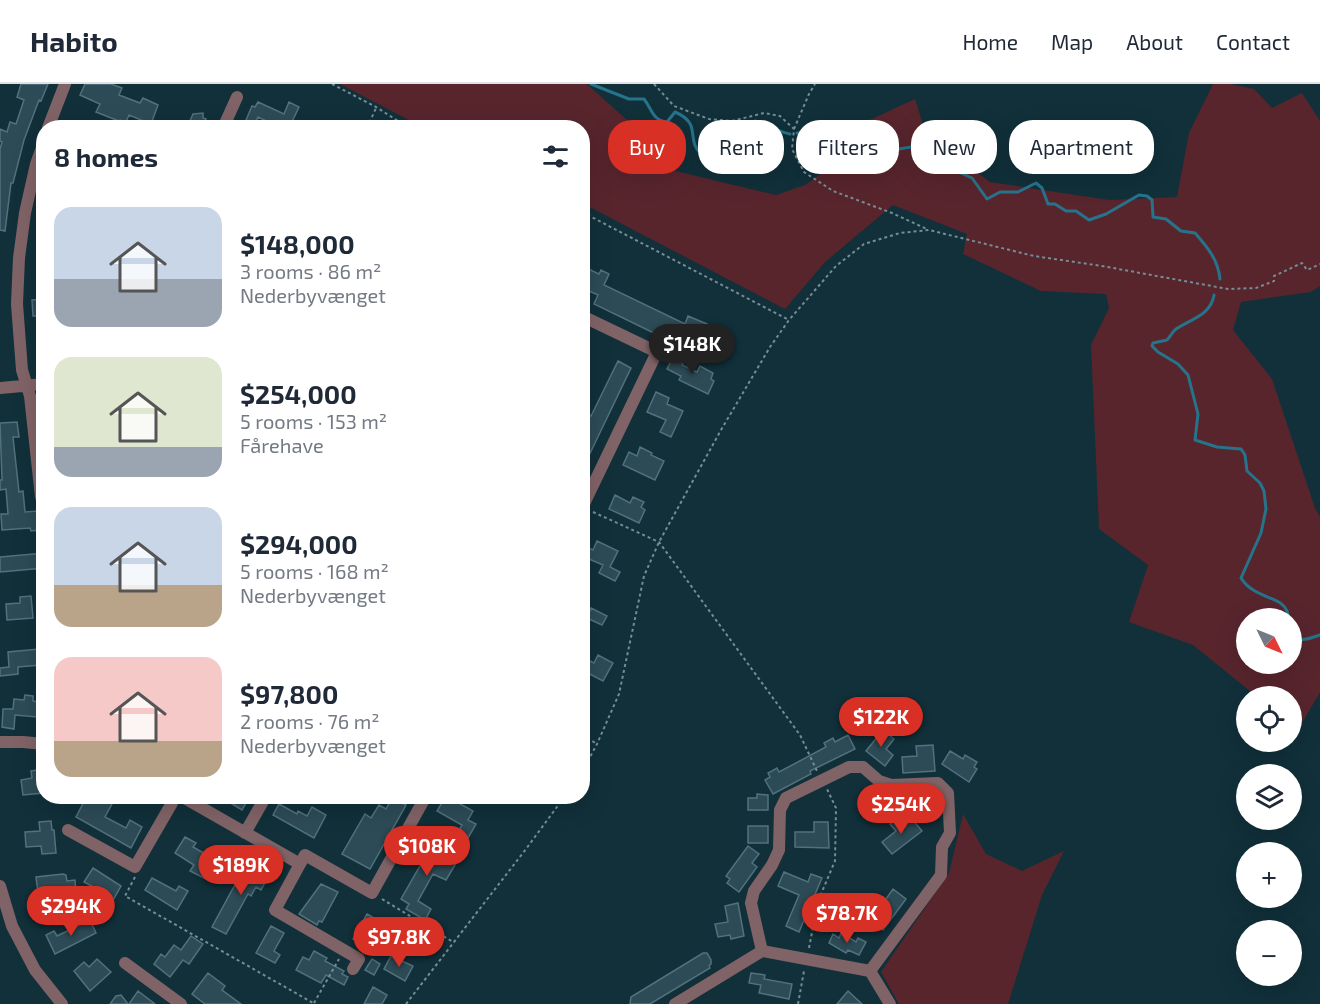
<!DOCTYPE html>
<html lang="en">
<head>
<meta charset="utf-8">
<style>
	body { margin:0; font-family:"Exo 2",sans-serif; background:#f2f2f3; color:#1f2937; height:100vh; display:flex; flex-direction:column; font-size:22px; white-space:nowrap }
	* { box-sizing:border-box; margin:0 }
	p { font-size:20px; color:#747a83 }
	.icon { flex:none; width:33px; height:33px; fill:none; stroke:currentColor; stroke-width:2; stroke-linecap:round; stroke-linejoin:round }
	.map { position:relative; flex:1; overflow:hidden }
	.side { position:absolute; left:36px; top:36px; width:554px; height:684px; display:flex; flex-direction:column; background:#fff; border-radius:24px; box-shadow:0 6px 24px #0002 }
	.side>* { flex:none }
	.top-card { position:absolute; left:608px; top:36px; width:570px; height:54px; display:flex; gap:12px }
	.needle { width:39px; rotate:133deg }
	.controls { position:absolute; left:1236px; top:524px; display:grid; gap:12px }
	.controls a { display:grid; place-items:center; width:66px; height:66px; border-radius:50%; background:#fff; box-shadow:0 6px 24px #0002; font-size:30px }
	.price { position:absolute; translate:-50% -51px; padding:0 14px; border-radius:21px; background:#d93025; color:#fff; font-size:20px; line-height:39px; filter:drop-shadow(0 2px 3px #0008) }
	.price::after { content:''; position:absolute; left:50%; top:36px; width:18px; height:14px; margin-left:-9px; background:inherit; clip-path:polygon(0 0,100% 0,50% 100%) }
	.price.selected { background:#222; color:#fff }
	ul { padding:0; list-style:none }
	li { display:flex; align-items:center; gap:18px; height:150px; padding:0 18px }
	li span { display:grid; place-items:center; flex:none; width:168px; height:120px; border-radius:18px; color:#555 }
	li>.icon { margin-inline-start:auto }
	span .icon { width:72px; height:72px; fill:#fffc; stroke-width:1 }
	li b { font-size:26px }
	h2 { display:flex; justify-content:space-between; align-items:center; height:72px; padding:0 18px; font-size:26px }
	.tag { padding:0 21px; border-radius:24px; background:#fff; box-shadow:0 6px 24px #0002; font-size:21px; line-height:54px }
	.tag.selected { background:#d93025; color:#fff }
	header { display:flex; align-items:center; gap:36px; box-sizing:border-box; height:84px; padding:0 30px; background:#fff; border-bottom:2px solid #e0e1e3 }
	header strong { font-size:28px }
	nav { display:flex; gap:33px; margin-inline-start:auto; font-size:21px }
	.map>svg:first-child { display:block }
</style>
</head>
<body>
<header>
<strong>Habito</strong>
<nav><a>Home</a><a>Map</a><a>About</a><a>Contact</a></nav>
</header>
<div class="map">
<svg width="1320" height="920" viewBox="0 0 1320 920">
	<rect width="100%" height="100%" fill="#11303a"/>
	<path fill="#58252d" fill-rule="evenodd" d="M340,0H587L638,46L659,83L776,111L805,101L869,56L865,38L915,15L926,50L990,98L1109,116L1177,113L1189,49L1213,0H1230L1254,5L1272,24L1302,9L1320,37V202L1311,208L1241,218L1233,246L1272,295L1315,424L1320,433V608L1298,646L1292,641V612H1256L1193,561L1129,538L1148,481L1099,445L1091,261L1109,224L1106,210L1041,207L963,170L967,150L893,121L825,178L785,225L582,119V44L422,43ZM1246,534H1292V579H1246Z
		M963,730L986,770L1022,787L1064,767L1042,811L1008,920H899L881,888L949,789Z"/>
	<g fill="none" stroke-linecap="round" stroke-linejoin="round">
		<path stroke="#26748c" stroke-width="3" d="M591,0L629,15H644C652,25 652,36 667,38L675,28C703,40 685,55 701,70L706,69L709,62L720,57L742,53L750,41L755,37C768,39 777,48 790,50
			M797,49H803L841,86L846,85L872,69L938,59L945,62L947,68L945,82L972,94L987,115L1000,108H1018L1036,99L1042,104L1048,120H1055L1066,127H1076L1089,136L1106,130L1139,111L1147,112L1152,116L1153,133L1166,135L1181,147L1195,149C1207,163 1218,175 1220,195
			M1214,211C1211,231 1191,235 1176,245C1172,248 1170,253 1167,256L1153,259L1152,262L1158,268L1178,280L1188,291L1198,330L1195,356L1217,363L1241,365L1245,371L1247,387L1260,399L1264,407L1266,425L1261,449L1241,494C1255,517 1289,511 1288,534
			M1292,554C1301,558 1311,554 1320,551"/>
	</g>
	<path fill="#2d4b56" stroke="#51717d" stroke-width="1.5" d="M21,0H48L41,17L39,16L24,56L13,99H11L5,147L0,146V65L2,58L0,57V45L7,48L10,38L16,40L24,16L17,13Z
		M85,0H111L122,4L119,11L140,19L143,14L158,21L151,40L129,31L126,38L120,36L119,37L96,28L100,20L80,11Z
		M258,18L284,30L289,18L299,23L289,44H273L275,41L258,33L255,39L246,36L252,22L255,23Z
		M203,29V34L206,35L202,44H187L193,30Z
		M582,182L599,190L601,186L609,190L604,201L685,240L688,232L707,240L702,253L696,250L693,256L667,243L662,253L594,220L598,211L582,204Z
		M44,215V232H33L32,216Z
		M674,271L685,276L682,281L697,288L700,282L713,289L711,295L714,297L708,310L679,296L681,292L667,285Z
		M618,277L631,284L582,386V339L587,330L591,332Z
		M656,308L669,314L667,320L683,327L671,353L660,348L666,336L647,328Z
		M17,338L19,353H13L19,408L23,407L25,428L38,427L40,446L31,447L30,444L2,446L1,430H8L6,405L0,406V396H2L0,339Z
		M640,363L652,369L651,371L664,377L655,396L623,381L629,368L637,372Z
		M615,411L630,419L633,413L644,418L641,423L645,426L639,439L609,425Z
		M597,457L618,467L610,483L620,488L615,497L599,489L603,481L582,472L586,463L593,466Z
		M44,469V484L0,488V473Z
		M31,512L33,534L7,536L6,520L20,519V513Z
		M591,524L607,532L602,541L587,534Z
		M39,565L41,581L18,583V590L0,592V584L9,583L8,568Z
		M598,571L613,579L603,597L582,586V573L594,579Z
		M25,611L33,612V617L39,618L37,633L15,631L14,645L2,643L3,625H13L14,615L24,616Z
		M883,646L894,655L886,665L893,671L885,682L866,667Z
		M848,651L855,665L810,687L811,690L773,710L765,696L770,693L768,689L777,684L779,688L826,663L824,659L833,654L835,658Z
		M933,661L935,687L903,689L902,673L917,672L916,662Z
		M950,667L963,675L965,671L977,678L974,683L977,685L969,698L942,680Z
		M44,685V709L23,711L21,696L32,694L31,687Z
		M757,710L768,711V726H748V714H757Z
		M87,712H94L102,717L104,713L113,718L105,733L126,744L130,736L142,743L131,764L76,733Z
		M219,712H250L242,726Z
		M446,712L473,727L468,736L476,740L468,754L458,748L462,741L437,727Z
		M392,714L406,721L370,785L342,770L365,730L371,734L379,721L386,725Z
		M279,720L297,730L298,727L307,732L312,723L326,731L314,754L273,731Z
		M898,734L904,741L912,735L922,747L892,770L882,758L896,747L890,740Z
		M51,737L52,746H54L56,769L42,770L41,762L26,763L25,748L40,747L39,738Z
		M814,738H828L829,764L795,763V748H814Z
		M748,742H768V759H748Z
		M185,753L196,759L193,763L214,775L211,779L214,781L206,795L190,787L194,781L175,769Z
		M421,756L458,776L446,796L433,790L418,817L431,825L425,836L406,825L409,820L401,815L425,773L415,766Z
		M748,762L759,770L752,779L757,783L739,808L727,799L730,795L726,792Z
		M259,778L272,786L261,806L256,803L251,812L248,810L226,850L212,843L237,797L239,798L242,793L244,794L249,785L254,788Z
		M93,784L121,802L112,818L98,811L101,807L84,798Z
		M784,788L808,798L811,790L822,794L799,848L786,842L799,811L778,802Z
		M63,790L66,791L67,797L75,796L76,808L60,809L59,807L38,809L36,793Z
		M152,794L176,807L179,802L188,807L177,826L145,806Z
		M321,800L338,808L322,838L319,837L317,841L299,830Z
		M893,805L906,815L883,846L856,827L865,814L879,825Z
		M738,819L744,852L731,855L730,851L718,853L715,840L728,838L725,822Z
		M367,830L386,841L381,849L376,846L366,863L353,855Z
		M90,836L96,849L55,870L46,851L54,847L57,852Z
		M271,842L284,849L274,867L280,871L275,879L256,869Z
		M841,849L856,858L858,854L866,858L859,871L848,866L846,869L829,859L833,850L839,854Z
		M191,852L203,860L189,880L183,876L170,893L154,880L161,870L165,873L174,861L181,866Z
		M314,867L327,874L325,877L344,887L342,890L348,893L344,901L326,891L321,899L296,886L303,873L309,876Z
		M703,869H707L711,876V880L709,882L710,884L650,920H630L631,913Z
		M391,872L413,882L405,897L384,885Z
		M97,875L111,888L90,907L74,887L84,878L89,883Z
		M372,875L380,880L374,891L365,886Z
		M208,889L225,902L222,906L241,920H205L192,910Z
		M751,889L765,891L764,895L792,900L789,915L759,909L761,901L749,899Z
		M373,903L387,911L382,920H364Z
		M138,907L155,920H129Z
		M848,907L862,920H837Z
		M121,911L128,920H110L116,912Z"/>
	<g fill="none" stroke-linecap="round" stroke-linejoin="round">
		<path stroke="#758d95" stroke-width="2" stroke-dasharray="3 3" stroke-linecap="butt" d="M332,0L376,23L409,44
			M654,0L674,22L709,35L732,37L764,29L780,32L794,45L792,65L804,88L833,107L892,129L927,145
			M367,44L376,24
			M794,45L809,10L815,0
			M582,128L789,236
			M593,428L659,458L800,651L817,687
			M582,651L597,660
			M582,688L597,660L619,610L644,492L659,458L721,346L770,263L789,236L836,182L864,160L900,149L929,146L1034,172L1102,182L1228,205L1256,204L1274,197V192L1302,179L1307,186L1320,180
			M135,793L125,812L315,920
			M382,815L453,858
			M809,864L818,817L835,777L836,724L827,705
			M314,919L339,875
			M406,920L526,765L565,712
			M798,920L804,887"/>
		<path stroke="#806366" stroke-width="12" d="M48,44L65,0
			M223,44L237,13
			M0,304L44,300
			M41,413L30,312L22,286L17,220L19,174L25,129L36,80L44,58
			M582,424L657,268L584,233
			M0,658H23L44,660
			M181,712L300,780L275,826L359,875L353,885
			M68,746L135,783L172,719
			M245,749L266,712
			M300,780L305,771L372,809L426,712
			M0,802L12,842L35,886L62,920
			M762,867L751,819L754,807L772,781L779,766L780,726L786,714L849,683H863L879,697L891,701L938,699L948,709L950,749L942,763L941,791L870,887L890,920
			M125,879L181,920
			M675,920L762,867L870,887"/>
	</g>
</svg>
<div class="controls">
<a><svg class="needle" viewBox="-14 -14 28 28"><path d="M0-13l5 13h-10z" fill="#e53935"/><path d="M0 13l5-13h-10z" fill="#747a83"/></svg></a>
<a><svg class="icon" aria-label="locate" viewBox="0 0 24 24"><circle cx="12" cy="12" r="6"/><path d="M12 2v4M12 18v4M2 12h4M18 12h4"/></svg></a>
<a><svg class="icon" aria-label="layers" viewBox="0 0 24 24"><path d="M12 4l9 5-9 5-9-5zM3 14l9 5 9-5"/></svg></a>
<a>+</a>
<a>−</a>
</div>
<b class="price selected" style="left:692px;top:291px">$148K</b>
<b class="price" style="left:881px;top:664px">$122K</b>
<b class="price" style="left:901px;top:751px">$254K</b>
<b class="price" style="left:427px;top:793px">$108K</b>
<b class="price" style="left:241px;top:812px">$189K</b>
<b class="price" style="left:71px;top:853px">$294K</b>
<b class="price" style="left:847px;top:860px">$78.7K</b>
<b class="price" style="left:399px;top:884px">$97.8K</b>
<div class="top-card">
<a class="tag selected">Buy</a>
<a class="tag">Rent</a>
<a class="tag">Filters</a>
<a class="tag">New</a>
<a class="tag">Apartment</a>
</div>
<section class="side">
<h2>8 homes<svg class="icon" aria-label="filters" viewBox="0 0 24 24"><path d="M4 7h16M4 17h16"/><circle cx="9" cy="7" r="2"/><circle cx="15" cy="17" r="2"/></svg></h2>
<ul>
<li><span style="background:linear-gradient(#c9d6e8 60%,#9aa5b1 0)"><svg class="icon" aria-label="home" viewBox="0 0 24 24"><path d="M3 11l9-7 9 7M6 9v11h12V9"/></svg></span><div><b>$148,000</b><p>3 rooms · 86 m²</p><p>Nederbyvænget</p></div></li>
<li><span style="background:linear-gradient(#dfe7d0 75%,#9aa5b1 0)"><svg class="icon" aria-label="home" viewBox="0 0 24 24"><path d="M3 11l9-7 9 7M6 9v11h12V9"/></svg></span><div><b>$254,000</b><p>5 rooms · 153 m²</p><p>Fårehave</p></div></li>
<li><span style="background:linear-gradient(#c9d6e8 65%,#b9a48a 0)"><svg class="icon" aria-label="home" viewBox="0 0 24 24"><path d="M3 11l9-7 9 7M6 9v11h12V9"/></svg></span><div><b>$294,000</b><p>5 rooms · 168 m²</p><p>Nederbyvænget</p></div></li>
<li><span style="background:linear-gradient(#f6c9c9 70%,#b9a48a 0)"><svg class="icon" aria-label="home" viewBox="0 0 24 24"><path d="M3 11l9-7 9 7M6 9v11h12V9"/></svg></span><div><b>$97,800</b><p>2 rooms · 76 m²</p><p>Nederbyvænget</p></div></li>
</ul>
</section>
</div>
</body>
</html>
